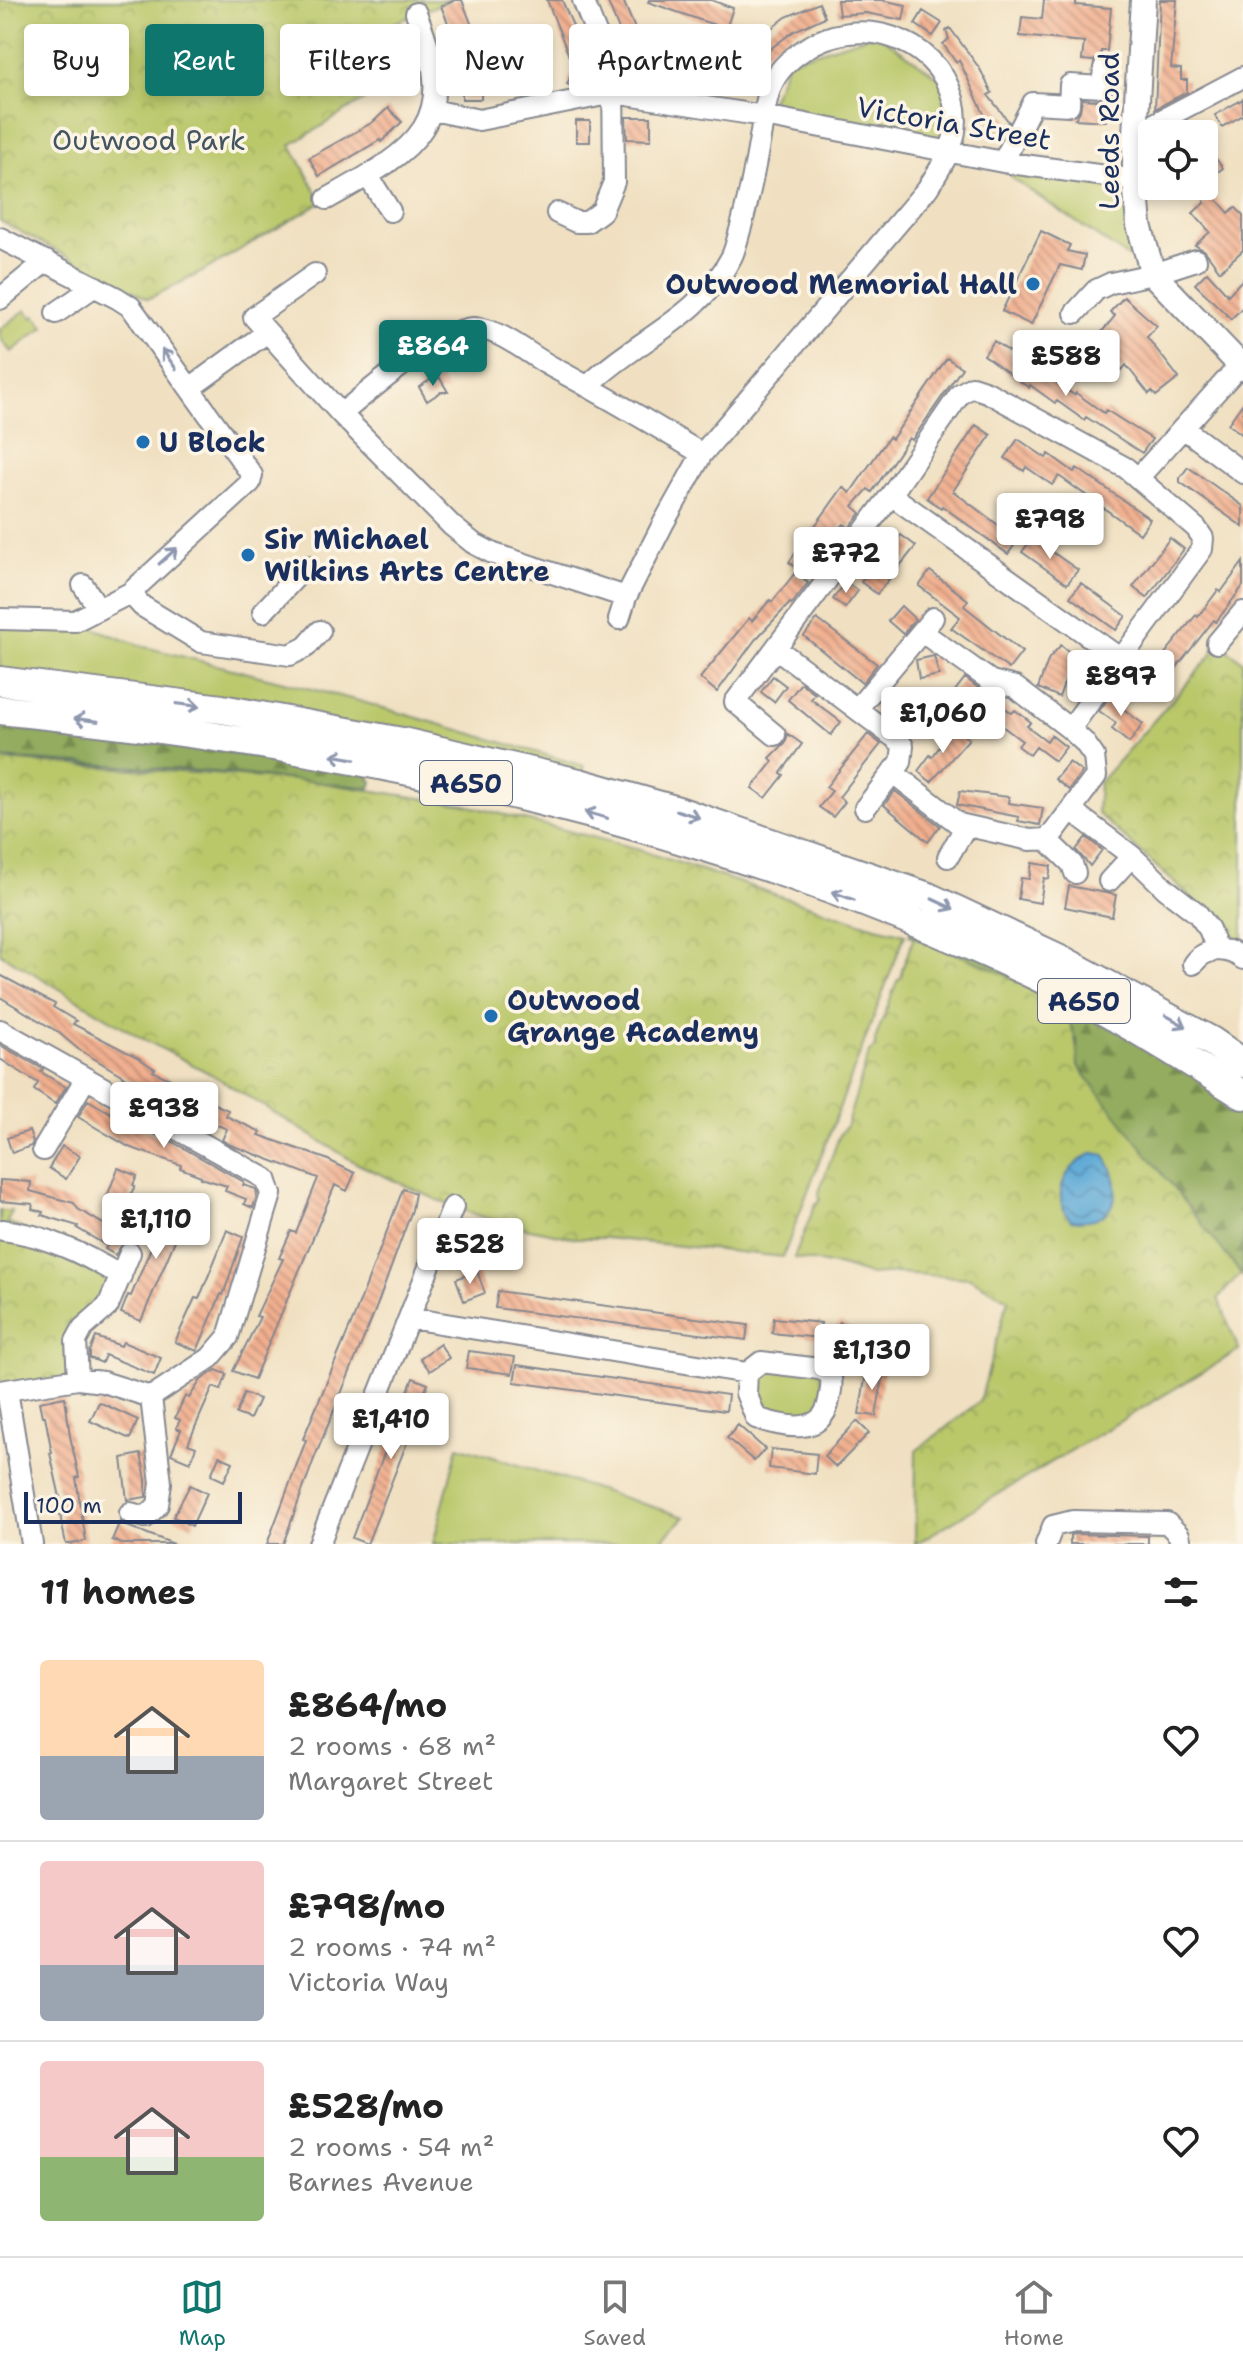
<!DOCTYPE html>
<html lang="en">
<head>
<meta charset="utf-8">
<style>
	body { margin:0; font-family:"Shantell Sans",sans-serif; background:#f6f6f6; color:#222; height:100vh; display:flex; flex-direction:column; font-size:30px; white-space:nowrap }
	* { box-sizing:border-box; margin:0 }
	p { font-size:26px; color:#767676 }
	.icon { flex:none; width:44px; height:44px; fill:none; stroke:currentColor; stroke-width:2; stroke-linecap:round; stroke-linejoin:round }
	.map { position:relative; height:1544px; overflow:hidden }
	.drawer { display:flex; flex-direction:column; background:#fff; flex:1 }
	.drawer>* { flex:none }
	.top-card { position:absolute; left:24px; top:24px; width:800px; height:72px; display:flex; gap:16px }
	.fabs { position:absolute; left:1138px; top:120px; display:grid; gap:16px }
	.fabs a { display:grid; place-items:center; width:80px; height:80px; border-radius:8px; background:#fff; box-shadow:0 4px 12px #0003; font-size:40px }
	.scale { position:absolute; left:24px; bottom:20px; width:218px; box-sizing:border-box; padding-left:8px; border:4px solid #1b2f5e; border-top:0; font-size:22px; line-height:28px; white-space:nowrap; color:#1b2f5e; -webkit-text-stroke:6px #fcf5e5; paint-order:stroke }
	.price { position:absolute; translate:-50% -68px; padding:0 18px; border-radius:8px; background:#fff; color:#222; font-size:26px; line-height:52px; filter:drop-shadow(0 2px 4px #0008) }
	.price::after { content:''; position:absolute; left:50%; top:48px; width:24px; height:18px; margin-left:-12px; background:inherit; clip-path:polygon(0 0,100% 0,50% 100%) }
	.price.active { background:#0f766e; color:#fff }
	ul { padding:0; list-style:none }
	li { display:flex; align-items:center; gap:24px; height:200px; padding:0 40px }
	li+li { border-top:2px solid #e0e0e0 }
	li span { display:grid; place-items:center; flex:none; width:224px; height:160px; border-radius:8px; color:#555 }
	li>.icon { margin-inline-start:auto }
	span .icon { width:96px; height:96px; fill:#fffc; stroke-width:1 }
	li b { font-size:34px }
	h2 { display:flex; justify-content:space-between; align-items:center; height:96px; padding:0 40px; font-size:34px }
	.chip { padding:0 28px; border-radius:8px; background:#fff; box-shadow:0 4px 12px #0003; font-size:28px; line-height:72px }
	.chip.active { background:#0f766e; color:#fff }
	.dock { display:flex; justify-content:space-around; align-items:center; height:112px; border-top:2px solid #e0e0e0; background:#fff; font-size:22px; color:#767676 }
	.dock a { display:grid; justify-items:center; gap:4px }
	.dock .active { color:#0f766e }
	.map>svg:first-child { display:block }
</style>
</head>
<body>
<div class="map">
<svg width="1243" height="1544" viewBox="0 0 1243 1544">
	<defs>
		<pattern id="forest-firs" width="22" height="20" patternUnits="userSpaceOnUse" patternTransform="scale(2)"><rect width="22" height="20" fill="#93ac5e"/><path d="M5 1l3.5 6h-7zM16 11l3.5 6h-7z" fill="#778c51"/></pattern>
		<pattern id="park-crowns" width="20" height="18" patternUnits="userSpaceOnUse" patternTransform="scale(2)"><rect width="20" height="18" fill="#bac86a"/><path d="M2 6a3 3 0 1 1 6 0M12 15a3 3 0 1 1 6 0" fill="none" stroke="#9fac5e"/></pattern>
		<pattern id="water-waves" width="16" height="10" patternUnits="userSpaceOnUse" patternTransform="scale(2)"><rect width="16" height="10" fill="#5eaad7"/><path d="M0 5q4-4 8 0t8 0" fill="none" stroke="#4d8bb2"/></pattern>
		<pattern id="building-back-hatch" width="6" height="6" patternUnits="userSpaceOnUse" patternTransform="scale(2)"><rect width="6" height="6" fill="#f1af8e"/><path d="M-1 5l2 2M0 0l6 6M5-1l2 2" fill="none" stroke="#c28f77"/></pattern>
	</defs>
	<rect width="100%" height="100%" fill="#fcf5e5"/>
	<filter id="ink" filterUnits="userSpaceOnUse"><feTurbulence type="fractalNoise" baseFrequency=".0125" numOctaves="2"/><feDisplacementMap in="SourceGraphic" scale="16" xChannelSelector="R" yChannelSelector="G"/><feConvolveMatrix kernelMatrix="1 2 1 2 8 2 1 2 1" color-interpolation-filters="sRGB"/></filter>
	<filter id="wash" filterUnits="userSpaceOnUse"><feTurbulence type="fractalNoise" baseFrequency=".006" numOctaves="4" result="noise"/><feDisplacementMap in="SourceGraphic" scale="32" xChannelSelector="R" yChannelSelector="G"/><feGaussianBlur stdDeviation="1.8" result="paint"/><feColorMatrix in="noise" values="0 0 0 0 0 0 0 0 0 0 0 0 0 0 0 0 0 1.4 0 .05"/><feComposite in="paint" operator="in"/></filter>
	<g filter="url(#wash)">
		<rect width="100%" height="100%" fill="#f0e0c1"/>
		<path fill="#bac86a" stroke="#6a7c64" stroke-width="2" d="M877,33L949,85L950,153L764,116L788,61Z
			M1003,162L1135,180L1153,274L1013,179Z
			M26,310L32,318L35,315L44,327L11,352L0,338V329Z
			M0,619L75,621L141,646L359,701L584,766L579,783L0,681Z
			M761,1362L820,1369L827,1412L769,1422L746,1393Z
			M458,1446L685,1517L658,1544H433Z"/>
		<path fill="url(#forest-firs)" stroke="#576e5e" stroke-width="2" d="M0,728L157,741L367,774L372,782L370,788L228,773L0,758Z
			M917,923L1243,1095V1276L1135,1142L1078,1065L1077,1040L973,962L909,935Z"/>
		<path fill="url(#park-crowns)" stroke="#6a7c64" stroke-width="2" d="M0,0H450L356,39L370,71L372,95L291,145L322,202L198,274L148,299L0,221Z
			M1217,643L1243,661V944L1097,813L1099,783L1210,657Z
			M0,760L310,781L466,805L627,846L869,925L905,934L783,1257L606,1238H574L505,1224L453,1207L358,1164L211,1074L143,1039L0,953Z
			M914,937C955,954 1034,980 1063,1013C1076,1028 1077,1047 1078,1066L1241,1274L1218,1298L1239,1350L915,1544L916,1451L980,1401L1008,1299L970,1278L899,1273L869,1275L841,1266L794,1258L815,1205L820,1200L819,1192L840,1134L846,1127L869,1053L875,1048V1040L897,981L902,976V969Z
			M0,1211H12L7,1222L121,1276L83,1328L78,1379L0,1391Z"/>
		<path fill="url(#water-waves)" stroke="#3c6c9a" stroke-width="2" d="M1094,1153L1104,1155C1128,1189 1116,1226 1071,1220C1049,1195 1066,1164 1094,1153Z"/>
		<g id="blocks">
			<path fill="url(#building-back-hatch)" d="M455,0H462L472,26L481,62V99H462V64L457,45L441,6Z
				M547,0H562L583,50L569,56Z
				M607,0H623L635,29L632,30L649,63L635,70Z
				M649,0H711L733,8L726,29L648,2Z
				M837,0H881L906,5L903,20L866,13L839,15Z
				M1044,0H1076V5L1111,8L1107,51H1101V56L1093,61L1082,60L1084,42L1020,36L1022,17L1042,19Z
				M1160,0H1177L1171,68L1181,69V80H1187V92L1155,109Z
				M819,3L825,17L794,31L758,58L760,61L743,74L734,62L762,40L760,37L786,17Z
				M923,11L942,23L933,36L915,24Z
				M397,23L414,60V93L394,92V64L379,32Z
				M950,28L980,69L992,93L988,95L1009,122L997,132L984,114L959,60L956,62L943,44L949,39L946,31Z
				M663,59L722,70L720,86L660,74Z
				M576,64L590,71L583,86L575,88L567,84Z
				M1082,99L1108,101L1106,121L1075,119L1080,111Z
				M1243,99V115L1222,127L1215,115Z
				M388,108L402,122L381,142L380,140L319,176L309,158L373,122Z
				M626,117H651V140L627,139Z
				M576,121H590V142H576Z
				M1216,159L1223,168L1204,182V168Z
				M1204,185L1229,213L1235,207L1243,215V250L1220,271L1205,251L1195,245L1210,232L1193,213L1204,203Z
				M1041,231L1070,245L1067,251L1085,255L1082,270L1060,265L1031,325L1002,311Z
				M1207,272L1228,295L1243,279V307L1231,319L1195,284Z
				M1124,297L1157,326L1147,337L1179,378L1156,396L1152,391L1149,394L1126,365L1122,370L1107,357L1101,364L1086,351L1115,316L1110,312Z
				M994,341L1046,378L1047,376L1074,395L1076,393L1104,413L1106,410L1152,439L1142,453L1086,417L1084,420L1057,401L1055,403L1030,385L1029,388L984,355Z
				M947,358L962,368L912,440L909,438L872,492L868,489L853,506L861,513L849,528L844,524L832,536L804,574L789,562L843,487L850,493L889,437L892,439Z
				M438,375L448,392H441L427,401L419,387Z
				M1243,403V435L1228,424Z
				M976,425L991,435L953,491L1018,540L1008,554L942,506L941,508L927,498Z
				M1018,439L1046,458L1049,454L1074,472L1077,468L1150,519L1140,534L1059,476L1052,485L1026,467L1024,471L1005,458Z
				M1188,467L1243,506V527L1180,482V478Z
				M901,535L916,546L877,594L861,582L884,552L887,554Z
				M1170,538L1184,549L1147,598L1133,587Z
				M1031,540H1035L1078,570L1067,584L1022,552Z
				M1243,562V586L1216,622L1214,620L1154,696L1140,685L1196,615L1198,617L1218,590L1221,592Z
				M930,571L968,600L964,606L1022,652L1009,669L951,628L960,617L919,586Z
				M795,573L808,583L792,604L790,603L755,640L717,692L700,678L749,618L752,621L770,600L772,602Z
				M846,582L858,591L845,608L833,599Z
				M1081,583L1126,616L1116,630L1070,597Z
				M901,606L915,619L903,634L888,621Z
				M817,619L877,664L862,683L804,636Z
				M1061,645L1078,660L1069,670L1059,697L1038,688L1049,658Z
				M934,656L939,675L919,679L916,660Z
				M773,676L786,686L774,702L761,692Z
				M965,678L1012,713L1015,710L1031,722L1027,726L1047,741L1051,735L1066,747L1055,761L1036,747L1030,755L1018,746L1022,741L990,717L989,718L970,704L968,707L954,696V692Z
				M801,683L815,694L811,699L841,722L831,735L788,700Z
				M895,689L910,701L896,718L882,706Z
				M1112,693L1125,702L1121,707L1143,724L1129,743L1112,729L1116,723L1099,711Z
				M954,728L969,739L931,782L918,771L930,755L932,757Z
				M788,734L802,744L781,773L784,775L766,798L752,788L773,761L770,758L785,743Z
				M868,734L881,744L839,797L845,802L833,817L819,807L832,791L826,787Z
				M1069,762L1082,772L1069,790L1055,779Z
				M895,791L940,826L928,842L884,805Z
				M960,791L1009,797L1008,803L1043,808L1040,825L1018,821L1019,817L957,805Z
				M1086,837L1102,850L1090,866L1076,850Z
				M1032,863L1051,866L1049,879L1044,878L1040,903L1018,899L1021,878L1029,879Z
				M1069,886L1116,895L1112,917L1065,907Z
				M0,975L55,1004L53,1007L76,1021L73,1024L137,1057L155,1069L153,1071L173,1081L171,1084L228,1110L226,1116L261,1132L259,1135L326,1159L355,1173L347,1191L335,1185L254,1379L233,1371L260,1317L256,1316L283,1259L279,1258L291,1231L296,1233L318,1178L231,1145L222,1140L227,1129L175,1107L78,1049L58,1032L0,997Z
				M0,1045L43,1069L41,1072L66,1087L55,1104L34,1090L38,1083L0,1059Z
				M88,1100L134,1126L167,1139L244,1182L243,1185L256,1189L257,1194L253,1208L244,1204L246,1199L225,1191L227,1186L201,1178V1176L180,1168L181,1165L129,1147L78,1117Z
				M29,1131L33,1142L31,1146L12,1153L7,1138Z
				M62,1146L80,1156L66,1179L49,1168Z
				M118,1168L137,1176L133,1185L135,1186L123,1209L105,1202Z
				M0,1180L31,1182L30,1191L74,1203L78,1209L127,1238L115,1255L105,1249L107,1246L77,1228L78,1226L42,1215L43,1212L32,1209L33,1204L0,1201Z
				M403,1189L415,1193L412,1210L375,1311L314,1459L283,1544H267L306,1440L303,1439L354,1317Z
				M176,1194L192,1200L141,1321L121,1313L128,1295L131,1296L155,1238L161,1240Z
				M470,1229L485,1234L478,1255L463,1250Z
				M227,1230L243,1237L223,1295L221,1294L197,1351L175,1342L195,1298L199,1299Z
				M477,1271L485,1293L464,1301L456,1279Z
				M498,1291L748,1325L746,1340L495,1308Z
				M774,1318L821,1323L819,1338L772,1333Z
				M840,1322L878,1348L869,1362L831,1336Z
				M96,1337L121,1346L123,1342L161,1358L154,1375L105,1355L102,1363L90,1358V1351Z
				M440,1344L449,1358L430,1371L420,1358Z
				M469,1351L515,1357L512,1374L466,1368Z
				M517,1365L728,1395L726,1411L514,1382Z
				M867,1368L884,1370L876,1416L859,1414Z
				M216,1370L227,1374L221,1390L213,1387L200,1416L188,1444L196,1447L190,1462L171,1454L181,1430L176,1428L180,1420L175,1418L185,1396L189,1398L201,1380Z
				M413,1378L428,1384L415,1414L421,1416L415,1431L412,1430L367,1544L352,1538Z
				M244,1393L259,1399L250,1419L236,1414Z
				M65,1397L70,1436L79,1477L76,1478L86,1541L70,1544H66L60,1515H64L50,1453H52L45,1416H42L39,1402Z
				M99,1402L138,1420L130,1439L90,1421Z
				M857,1421L869,1433L836,1467L824,1456Z
				M738,1425L765,1449L754,1461L727,1438Z
				M771,1449L817,1454L815,1474L769,1468Z
				M141,1454L146,1479V1497L127,1500L122,1458Z
				M219,1456L233,1462L224,1481L211,1475Z
				M190,1485L207,1493L192,1526L173,1517Z
				M120,1521L127,1526L174,1544H122L112,1540Z
				M1074,1534L1148,1536V1544H1070V1535Z"/>
		</g>
	</g>
	<g filter="url(#ink)">
		<use href="#blocks" fill-opacity="0" stroke="#868890" stroke-width="2"/>
		<g fill="none" stroke-linecap="round" stroke-linejoin="round">
			<g stroke="#868890" stroke-width="24">
				<path id="minor" d="M433,110L479,120L614,93L764,116L1003,162L1135,180
					M1135,134L1243,77
					M1003,162L1033,103L1069,105L1070,85L1102,87L1104,68
					M368,176L390,211
					M327,199C418,148 462,124 416,13
					M557,213L576,222H587L602,211L614,182L613,76L583,0
					M0,238L117,298L131,307L252,475L250,483L130,593L75,621L0,619
					M315,274L254,317L341,414L452,526L473,543L494,554L626,597
					M0,299L46,261
					M56,313L95,286
					M1075,313L1096,290L1111,283L1153,274L1196,260
					M589,385C636,339 700,319 732,256C736,247 738,236 741,227C749,197 755,168 760,138C763,120 765,100 772,84C779,68 791,58 805,49C858,14 935,36 953,99C963,135 946,160 927,189L702,454L663,524L626,597L619,619
					M972,387L987,392L1126,468L1196,528L1203,538L1202,549L1121,659L891,495L960,394Z
					M190,388L266,333
					M341,414C368,392 439,330 473,328C498,327 532,357 554,368C604,395 653,424 702,454
					M1183,428L1243,473
					M1139,477L1240,365
					M83,585L99,609
					M130,593L142,606L201,642L290,655L306,647L320,631
					M263,612L306,566
					M1217,643L1243,612
					M777,649L899,741L903,746L901,762L865,808
					M857,709L933,618
					M1070,729L1121,659
					M775,735L735,702L891,495
					M892,772L959,824L1030,840L1046,839L1054,832L1096,776L1094,756L1084,742L1070,729L1015,687L991,681L922,632
					M1071,810L1132,856L1166,889L1197,913L1209,929L1217,950
					M1046,839L1072,864L1075,873
					M948,857L966,826
					M1109,881L1132,856
					M1193,964C1205,947 1227,946 1243,959
					M0,1030L266,1179L271,1194L228,1337L210,1358L151,1397
					M43,1150L86,1078
					M3,1230C46,1235 84,1254 121,1276
					M409,1318L747,1373L761,1362L820,1369L830,1374C833,1383 831,1391 829,1400C823,1437 783,1427 756,1418L746,1393L747,1373
					M78,1379L76,1341L83,1328L108,1306L130,1253
					M7,1390L32,1544
					M0,1391L78,1379L103,1382L151,1397
					M130,1513L146,1517L158,1505L161,1483L151,1397
					M319,1544L453,1207
					M1046,1544L1053,1526L1073,1521L1167,1523L1179,1535L1181,1544"/>
			</g>
			<g stroke="#868890" stroke-width="28">
				<path id="major" d="M1143,0L1135,134V180L1139,225L1153,274L1243,368"/>
			</g>
			<g stroke="#868890" stroke-width="32">
				<path id="highway" d="M0,681L222,709L402,742L579,783L678,811L928,897L1062,960L1211,1041L1243,1063
					M0,710C360,746 722,823 1049,982C1116,1015 1180,1055 1243,1095"/>
			</g>
			<use href="#minor" stroke="#fff" stroke-width="20"/>
			<use href="#major" stroke="#fff" stroke-width="24"/>
			<use href="#highway" stroke="#fff" stroke-width="28"/>
		</g>
		<defs><path id="oneway-shaft" d="M-6 0H5M1.5-3L5.5 0L1.5 3" fill="none" stroke-width="1.6" stroke-linecap="round" stroke-linejoin="round" transform="scale(2)"/></defs>
		<g stroke="#8d97ae">
			<use href="#oneway-shaft" transform="translate(169 359) rotate(-126)"/>
			<use href="#oneway-shaft" transform="translate(168 556) rotate(-42)"/>
			<use href="#oneway-shaft" transform="translate(188 705) rotate(7)"/>
			<use href="#oneway-shaft" transform="translate(86 720) rotate(-173)"/>
			<use href="#oneway-shaft" transform="translate(343 757) rotate(-170)"/>
			<use href="#oneway-shaft" transform="translate(688 814) rotate(18)"/>
			<use href="#oneway-shaft" transform="translate(596 815) rotate(-164)"/>
			<use href="#oneway-shaft" transform="translate(843 896) rotate(-160)"/>
			<use href="#oneway-shaft" transform="translate(943 904) rotate(25)"/>
			<use href="#oneway-shaft" transform="translate(1176 1021) rotate(29)"/>
		</g>
	</g>
	<g fill="#1f6fb2" stroke="#fcf5e5" stroke-width="3">
		<circle cx="1033" cy="284" r="8"/>
		<circle cx="143" cy="442" r="8"/>
		<circle cx="248" cy="555" r="8"/>
		<circle cx="491" cy="1016" r="8"/>
	</g>
	<g text-anchor="middle" dominant-baseline="central" stroke-width="7" stroke-linejoin="round" paint-order="stroke">
		<g fill="#fcf5e5" stroke="#5e6a86" stroke-width="2">
			<rect x="420" y="761" width="92" height="44" rx="6"/>
			<rect x="1038" y="979" width="92" height="44" rx="6"/>
		</g>
		<g font-size="26" font-weight="bold" fill="#1b2f5e">
			<text x="466" y="783">A650</text>
			<text x="1084" y="1001">A650</text>
		</g>
		<g font-size="28" fill="#1b2f5e" stroke="#fcf5e5">
			<text transform="translate(954 123) rotate(10)">Victoria Street</text>
			<text transform="translate(1109 131) rotate(-90)">Leeds Road</text>
		</g>
		<g font-size="28" fill="#435561" stroke="#fcf5e5">
			<text x="149" y="140">Outwood Park</text>
		</g>
		<g font-size="28" font-weight="bold" fill="#1b2f5e" stroke="#fcf5e5" text-anchor="start">
			<text x="1017" y="284" text-anchor="end">Outwood Memorial Hall</text>
			<text x="159" y="442">U Block</text>
			<text x="264" y="539">Sir Michael<tspan x="264" dy="32">Wilkins Arts Centre</tspan></text>
			<text x="507" y="1000">Outwood<tspan x="507" dy="32">Grange Academy</tspan></text>
		</g>
	</g>
</svg>
<div class="fabs">
<a><svg class="icon" aria-label="locate" viewBox="0 0 24 24"><circle cx="12" cy="12" r="6"/><path d="M12 2v4M12 18v4M2 12h4M18 12h4"/></svg></a>
</div>
<div class="scale">100 m</div>
<b class="price active" style="left:433px;top:388px">£864</b>
<b class="price" style="left:1066px;top:398px">£588</b>
<b class="price" style="left:1050px;top:561px">£798</b>
<b class="price" style="left:846px;top:595px">£772</b>
<b class="price" style="left:1121px;top:718px">£897</b>
<b class="price" style="left:943px;top:755px">£1,060</b>
<b class="price" style="left:164px;top:1150px">£938</b>
<b class="price" style="left:156px;top:1261px">£1,110</b>
<b class="price" style="left:470px;top:1286px">£528</b>
<b class="price" style="left:872px;top:1392px">£1,130</b>
<b class="price" style="left:391px;top:1461px">£1,410</b>
<div class="top-card">
<a class="chip">Buy</a>
<a class="chip active">Rent</a>
<a class="chip">Filters</a>
<a class="chip">New</a>
<a class="chip">Apartment</a>
</div>
</div>
<section class="drawer">
<h2>11 homes<svg class="icon" aria-label="filters" viewBox="0 0 24 24"><path d="M4 7h16M4 17h16"/><circle cx="9" cy="7" r="2"/><circle cx="15" cy="17" r="2"/></svg></h2>
<ul>
<li><span style="background:linear-gradient(#ffd9b3 60%,#9aa5b1 0)"><svg class="icon" aria-label="home" viewBox="0 0 24 24"><path d="M3 11l9-7 9 7M6 9v11h12V9"/></svg></span><div><b>£864/mo</b><p>2 rooms · 68 m²</p><p>Margaret Street</p></div><svg class="icon" aria-label="heart" viewBox="0 0 24 24"><path d="M12 20l-8-8c-3-5 5-10 8-4 3-6 11-1 8 4z"/></svg></li>
<li><span style="background:linear-gradient(#f6c9c9 65%,#9aa5b1 0)"><svg class="icon" aria-label="home" viewBox="0 0 24 24"><path d="M3 11l9-7 9 7M6 9v11h12V9"/></svg></span><div><b>£798/mo</b><p>2 rooms · 74 m²</p><p>Victoria Way</p></div><svg class="icon" aria-label="heart" viewBox="0 0 24 24"><path d="M12 20l-8-8c-3-5 5-10 8-4 3-6 11-1 8 4z"/></svg></li>
<li><span style="background:linear-gradient(#f6c9c9 60%,#8fb573 0)"><svg class="icon" aria-label="home" viewBox="0 0 24 24"><path d="M3 11l9-7 9 7M6 9v11h12V9"/></svg></span><div><b>£528/mo</b><p>2 rooms · 54 m²</p><p>Barnes Avenue</p></div><svg class="icon" aria-label="heart" viewBox="0 0 24 24"><path d="M12 20l-8-8c-3-5 5-10 8-4 3-6 11-1 8 4z"/></svg></li>
</ul>
</section>
<nav class="dock">
<a class="active"><svg class="icon" aria-label="map" viewBox="0 0 24 24"><path d="M3 6l6-2 6 2 6-2v14l-6 2-6-2-6 2zM9 4v14M15 6v14"/></svg>Map</a>
<a><svg class="icon" aria-label="saved" viewBox="0 0 24 24"><path d="M7 4h10v16l-5-4-5 4z"/></svg>Saved</a>
<a><svg class="icon" aria-label="home" viewBox="0 0 24 24"><path d="M3 11l9-7 9 7M6 9v11h12V9"/></svg>Home</a>
</nav>
</body>
</html>
